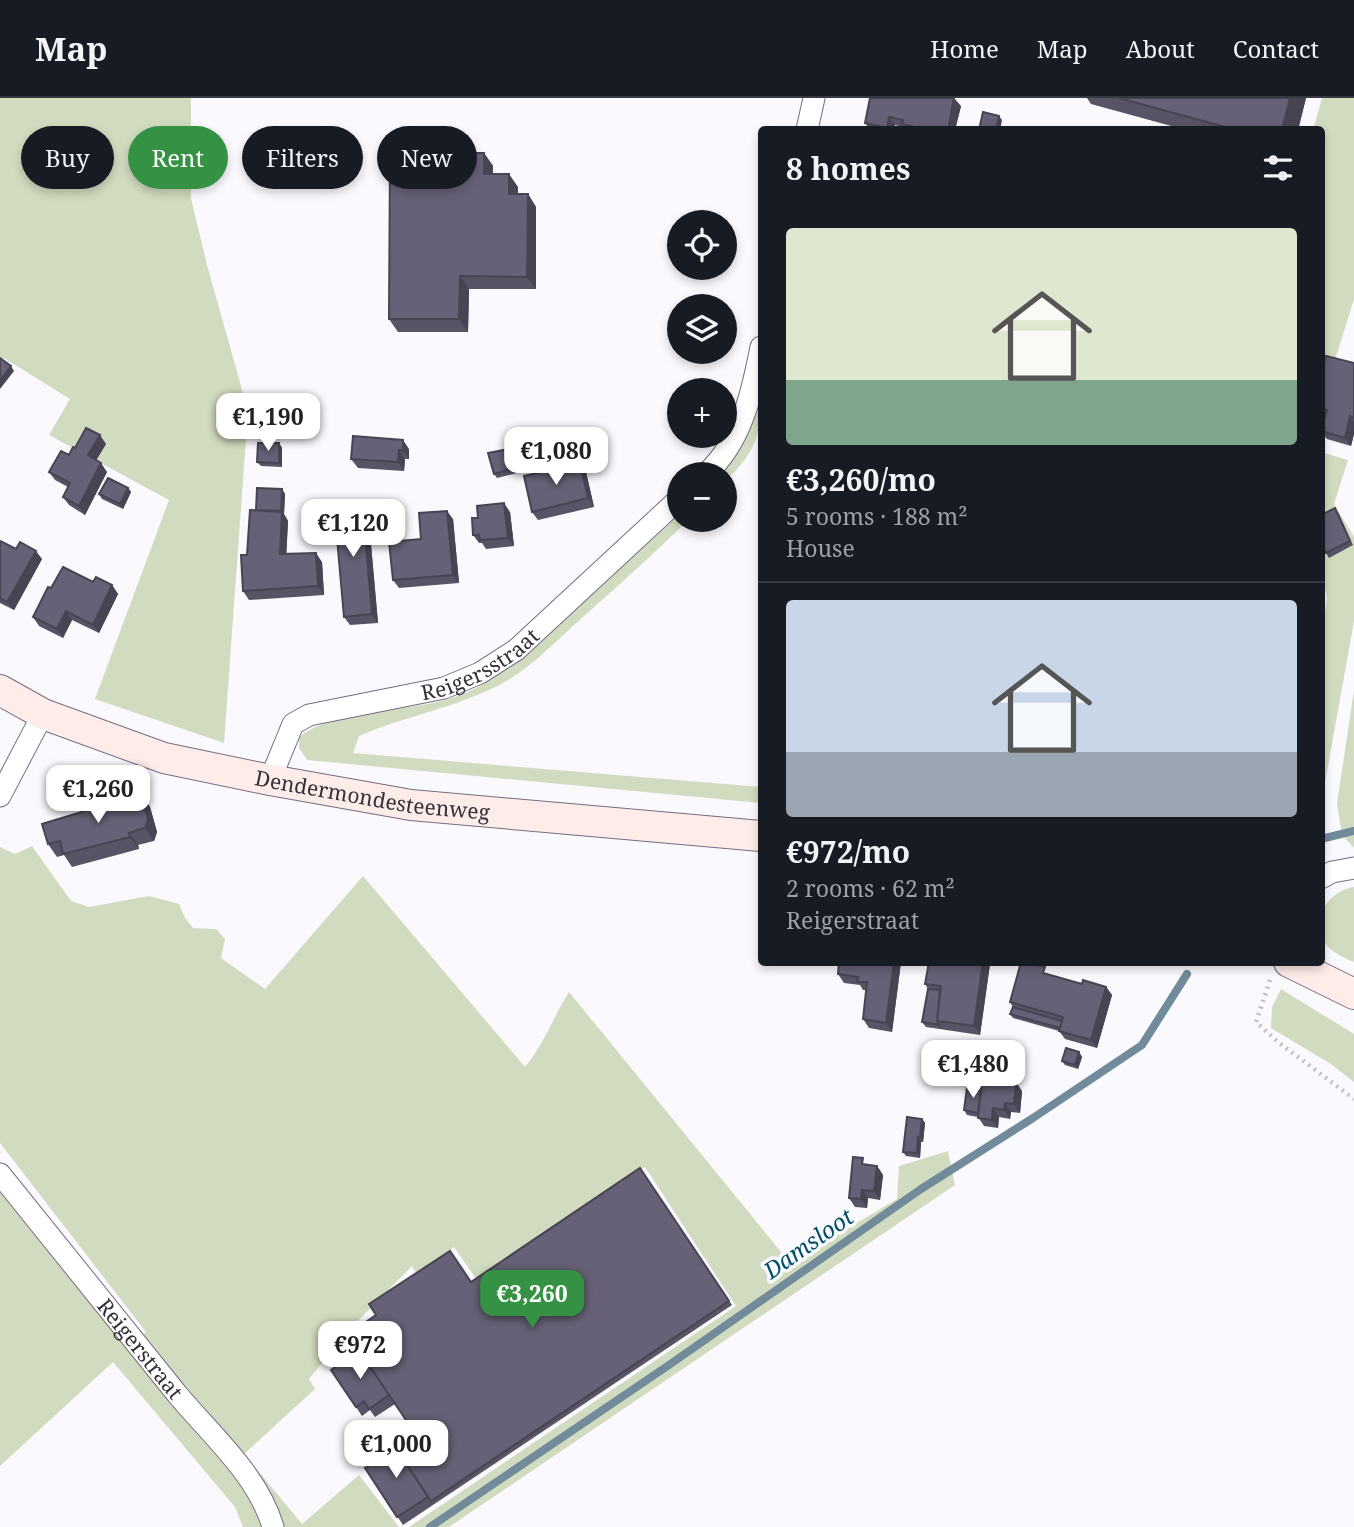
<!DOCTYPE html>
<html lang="en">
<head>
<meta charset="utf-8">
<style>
	body { margin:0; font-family:"Noto Serif",serif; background:#242831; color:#f1f3f6; height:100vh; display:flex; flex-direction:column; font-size:26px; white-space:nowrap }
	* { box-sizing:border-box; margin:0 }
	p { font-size:23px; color:#9ea1a6 }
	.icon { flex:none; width:38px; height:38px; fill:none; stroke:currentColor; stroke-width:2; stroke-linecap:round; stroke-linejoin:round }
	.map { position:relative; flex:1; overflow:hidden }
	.drawer { position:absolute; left:758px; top:28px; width:567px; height:840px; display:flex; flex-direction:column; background:#171b24; border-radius:7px; box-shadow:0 4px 10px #0003 }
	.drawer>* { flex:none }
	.guide { position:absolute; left:21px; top:28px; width:632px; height:63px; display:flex; gap:14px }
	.tools { position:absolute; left:667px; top:112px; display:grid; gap:14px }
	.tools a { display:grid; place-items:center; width:70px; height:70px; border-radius:50%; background:#171b24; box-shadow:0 4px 10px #0003; font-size:35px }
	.price { position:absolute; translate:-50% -60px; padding:0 16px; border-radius:14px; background:#fff; color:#222; font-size:23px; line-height:46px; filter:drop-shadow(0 2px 4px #0008) }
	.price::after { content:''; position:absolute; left:50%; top:42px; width:21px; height:16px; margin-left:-10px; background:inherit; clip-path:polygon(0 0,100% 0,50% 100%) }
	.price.selected { background:#359244; color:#fff }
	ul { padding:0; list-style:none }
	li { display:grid; align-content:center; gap:14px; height:371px; padding:0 28px }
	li+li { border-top:2px solid #363941 }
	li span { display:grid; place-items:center; height:217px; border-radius:7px; color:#555 }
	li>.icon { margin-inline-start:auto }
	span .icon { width:126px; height:126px; fill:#fffc; stroke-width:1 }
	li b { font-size:30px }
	h2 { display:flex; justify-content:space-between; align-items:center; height:84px; padding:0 28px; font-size:30px }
	.chip { padding:0 24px; border-radius:32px; background:#171b24; box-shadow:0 4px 10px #0003; font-size:24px; line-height:63px }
	.chip.selected { background:#359244; color:#fff }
	header { display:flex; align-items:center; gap:42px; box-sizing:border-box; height:98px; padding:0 35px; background:#171b24; border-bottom:2px solid #363941 }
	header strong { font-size:33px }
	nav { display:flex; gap:38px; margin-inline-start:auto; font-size:24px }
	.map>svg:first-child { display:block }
</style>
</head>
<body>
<header>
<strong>Map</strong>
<nav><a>Home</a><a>Map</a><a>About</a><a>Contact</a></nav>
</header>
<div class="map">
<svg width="1354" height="1429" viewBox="0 0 1354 1429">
	<rect width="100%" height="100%" fill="#faf9fe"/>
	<path fill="#d1dbbf" d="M0,0H191V101L207,167L248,313L224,645L95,601L169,402L49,337L70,301L4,260L0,264Z
		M1322,0H1354V201L1322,304L1321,32H1313Z
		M761,291C761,337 758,351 725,384L724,376H718C742,352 754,324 761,291Z
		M1321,354L1348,362L1334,406L1354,439V523L1321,707V549L1327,500L1321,475Z
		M679,417V422H688C651,459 613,492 574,527C551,548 527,573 499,587C455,610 405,618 359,638L353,655L761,689V705L307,662L299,650V639C344,605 421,618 472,592C510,573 541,542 573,513C608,481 644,449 679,417Z
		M1354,592V750L1342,737L1337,706Z
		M32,748L71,803L89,809L149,798L179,806L185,820L193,830L216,831L225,841L221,860L265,891L363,778L525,969C544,946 554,918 569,894L790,1165L897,1101L899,1068L948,1053L955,1087L449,1429H409L736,1208L645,1069L477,1182L454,1149L416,1175L412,1168L350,1231L309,1281L315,1291L244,1356L302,1426L359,1377L399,1429H243L235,1409L113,1264L0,1368V1089L127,1251L146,1234L0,1045V749L15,756Z
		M1354,789V864C1346,861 1336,856 1329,850C1308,826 1326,793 1354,789Z
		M1281,891L1354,936V984L1331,966L1271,930L1272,909Z"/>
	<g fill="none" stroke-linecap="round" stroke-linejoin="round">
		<path stroke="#718b9b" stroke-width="8" d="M1321,741L1354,733
			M430,1429L669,1267L921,1091L1033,1020L1142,947L1187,876"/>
		<g stroke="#736e84" stroke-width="23">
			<g id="street">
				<path d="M807,32L814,0"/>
				<path d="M706,376C742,343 752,295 761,249"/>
				<path id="s1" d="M270,682L293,626L309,617L444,590L480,575L516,552L679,401"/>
				<path d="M0,698L43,616"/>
				<path d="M1321,780L1332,774L1354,770"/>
				<path id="s2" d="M0,1076C59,1150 118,1223 177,1296C211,1337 258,1377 273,1429"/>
			</g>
		</g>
		<g stroke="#736e84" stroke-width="32">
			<g id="secondary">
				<path id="s3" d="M0,592L43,616L164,660L270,682L411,707L761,738"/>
				<path d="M1289,864L1354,896"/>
			</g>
		</g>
		<path stroke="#bdbcc2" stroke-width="4.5" stroke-dasharray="2 5" stroke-linecap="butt" d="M1270,882L1256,924L1278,944L1354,1001"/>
		<use href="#street" stroke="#fff" stroke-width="21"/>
		<use href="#secondary" stroke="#feece8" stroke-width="30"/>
	</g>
	<path fill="#585365" d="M870,0L961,8L955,32H906L905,30L895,27L894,32H870L865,25Z
		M1087,0H1306L1298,32H1186L1091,6Z
		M436,41L445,55H484L493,68V76L518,89V96H528L536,109V191H469L468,234H398L389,221L403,55Z
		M1354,265V336L1351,348L1327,341L1321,334L1325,318L1321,317V274Z
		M279,345L282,350V369L261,368L257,364Z
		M106,346L96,362L107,374L85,417L69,407L63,399L68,389L55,382L49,374L69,357L75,350Z
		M409,351V361H405L404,373L358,370L351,361Z
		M509,351L512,355L517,375L497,380L494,376Z
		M586,374L594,409L538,422L532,414Z
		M128,390L131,394L123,411L102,401L99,396Z
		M282,391L285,396L284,416L288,423L286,456L322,464L324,497L249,502L243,493L247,457L256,413Z
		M362,404L368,413L378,525L350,527L344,519Z
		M510,414L514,448L486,451L482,445H479L473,437L478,420Z
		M1338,414L1353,447L1329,460L1326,455Z
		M453,421L459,485L399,490L393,482L421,441Z
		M0,443L16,451L42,461L14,512L0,505Z
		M93,484L112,487L118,496L99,535L72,522L63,540L39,528L33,519L51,490Z
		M141,696L150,709L157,734L154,743L138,747L139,751L72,769L64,757L57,759L48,746Z
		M839,864H901L892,934L869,930L863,921L866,892H863L860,887L844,885L838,876Z
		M929,864H989L990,866L980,937L926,929L922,924L928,891L925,886Z
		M1050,877L1082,886L1106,889L1112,897L1097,950L1065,941L1059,933L1013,920L1010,916L1013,909L1010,904Z
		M1079,954L1082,959L1078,971L1065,967L1062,963Z
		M981,993H1022L1020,1015L1011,1014L1010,1021L999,1019L998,1030L984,1028L978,1019L967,1017L964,1012Z
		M922,1021L925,1025L923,1044H921L920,1060L906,1058L903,1054Z
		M867,1067L877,1068L883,1077L880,1102L868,1100L867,1110L855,1109L849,1100Z
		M640,1070L732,1207L403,1427L365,1370L379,1361L390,1342L410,1328L395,1306L375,1319L370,1312L362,1318L331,1272L471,1184Z"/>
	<path fill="#474453" d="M954,0L961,8L955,32H948Z
		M1290,0H1306L1298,32H1282Z
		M999,18L1002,22L1000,32H996Z
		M889,19L895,27L894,32H888L887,30Z
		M436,41L445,54V68L436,55Z
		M484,55L493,68V89L484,76Z
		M509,76L518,89V109L509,96Z
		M528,96L536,109V191L527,179Z
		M460,178L469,191L468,234L459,221Z
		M11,268L14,273L0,291V283Z
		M1350,318L1354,324V336L1351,348L1345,340Z
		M100,337L106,346L94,366L88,357Z
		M403,342L409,351V361L403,353Z
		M279,345L282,350V369L279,365Z
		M509,351L512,355L517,375L514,370Z
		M399,352L405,361L404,373L398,364Z
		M101,365L107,374L85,417L79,408Z
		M580,365L586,374L594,409L588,400Z
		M128,390L131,394L123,411L120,406Z
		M282,391L285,396L284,416L288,423L286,465L280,456Z
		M362,404L368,413L378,525L372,516Z
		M504,405L510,414L514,448L508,440Z
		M447,413L453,421L459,485L453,477Z
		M36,453L42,461L14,512L7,504Z
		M316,455L322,464L324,497L318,488Z
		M112,487L118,496L99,535L93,527Z
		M66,513L72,522L63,540L57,531Z
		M141,696L150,709L157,734L154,743L145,730Z
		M129,735L138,747L139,751L130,739Z
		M894,864H901L892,934L886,925Z
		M983,864H989L990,866L980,937L974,928Z
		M1106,889L1112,897L1097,950L1091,942Z
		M1079,954L1082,959L1078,971L1075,967Z
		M1016,984L1022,993L1020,1015L1014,1006Z
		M1005,1005L1011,1014L1010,1021L1004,1012Z
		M993,1010L999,1019L998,1030L992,1022Z
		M922,1021L925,1025L923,1044L920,1039Z
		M918,1039L921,1044L920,1060L917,1055Z
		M877,1068L883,1077L880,1102L874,1093Z
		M862,1092L868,1100L867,1110L861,1101Z"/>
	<path fill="#666176" stroke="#474453" stroke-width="2" d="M870,0H954L948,32H927L902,26L903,22L889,19L887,30L865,25Z
		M1119,0H1290L1282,32H1236Z
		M983,14L999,18L996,32H979Z
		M403,41H436V55H484V76H509V96H528L527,179L460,178L459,221H389L390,55H403Z
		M1326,258L1354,265V320L1350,318L1345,340L1321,333L1327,312L1321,310V274Z
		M0,260L11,268L0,283Z
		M86,330L100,337L88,357L101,365L79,408L63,399L70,385L49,374L61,353L69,357L73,349L75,350Z
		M353,338L403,342V353L399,352L398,364L351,361Z
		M258,345H279V365L257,364Z
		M509,351L514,370L494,376L488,355Z
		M580,365L588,400L532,414L524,378Z
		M108,380L128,390L120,406L99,396Z
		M257,390L282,391L281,413L256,412Z
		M362,404L372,516L344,519L334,406Z
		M504,405L508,440L480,442L479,437H473L472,420H478L477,408Z
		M1335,410L1350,443L1326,455L1321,445V417Z
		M250,412L282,414L280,456L316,455L318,488L243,493L241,457H247Z
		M447,413L453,477L393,482L389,444L421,441L419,415Z
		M0,443L16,451L20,444L36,453L7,504L0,500Z
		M63,469L93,484L96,479L112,487L93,527L66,513L57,531L33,519L48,489L51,490Z
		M141,696L148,721L145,730L129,735L130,739L63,756L60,743L48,746L42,726Z
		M839,864H894L886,925L863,921L867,884H857L858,879L838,876Z
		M929,864H983L974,928L937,923L941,888L925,886Z
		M1021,864H1028L1045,869L1043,875L1082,886L1083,882L1106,889L1091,942L1059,933L1063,919L1010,904Z
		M928,891L940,892L937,923L940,927L922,924Z
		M1013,909L1062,923L1060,930L1010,916Z
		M1066,950L1079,954L1075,967L1062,963Z
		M982,980L1016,984L1014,1006L1005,1005L1004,1012L993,1010L992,1022L978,1020Z
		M967,990L981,993L978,1015L964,1012Z
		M907,1019L922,1021L920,1039H918L917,1055L903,1054Z
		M853,1059L863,1060L862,1066L877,1068L874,1093L862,1092L861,1101L849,1100Z
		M640,1070L729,1203L431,1403L390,1341L410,1328L348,1236L376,1217L369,1206L450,1153L471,1184Z
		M359,1253L389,1297L369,1311L364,1303L356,1309L331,1272Z
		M391,1342L428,1399L397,1419L365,1370L379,1361L373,1353Z"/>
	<g text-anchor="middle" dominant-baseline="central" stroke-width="7" stroke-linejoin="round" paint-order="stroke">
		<g font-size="21" fill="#33313a" stroke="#faf9fe">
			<text stroke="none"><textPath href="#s1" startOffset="259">Reigersstraat</textPath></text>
			<text stroke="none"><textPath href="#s3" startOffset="390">Dendermondesteenweg</textPath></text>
			<text stroke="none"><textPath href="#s2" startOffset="224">Reigerstraat</textPath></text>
		</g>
		<g font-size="23" font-style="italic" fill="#004e68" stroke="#faf9fe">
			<text transform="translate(808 1145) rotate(-35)">Damsloot</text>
		</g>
	</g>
</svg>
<div class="tools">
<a><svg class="icon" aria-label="locate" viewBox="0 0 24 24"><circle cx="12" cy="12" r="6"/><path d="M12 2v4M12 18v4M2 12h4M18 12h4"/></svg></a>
<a><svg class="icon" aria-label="layers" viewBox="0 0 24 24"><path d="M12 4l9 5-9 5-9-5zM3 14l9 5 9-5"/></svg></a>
<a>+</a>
<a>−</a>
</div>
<b class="price" style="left:268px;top:355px">€1,190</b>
<b class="price" style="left:556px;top:389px">€1,080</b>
<b class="price" style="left:353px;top:461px">€1,120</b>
<b class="price" style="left:98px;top:727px">€1,260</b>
<b class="price" style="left:973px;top:1002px">€1,480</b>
<b class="price selected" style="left:532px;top:1232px">€3,260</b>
<b class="price" style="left:360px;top:1283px">€972</b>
<b class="price" style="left:396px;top:1382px">€1,000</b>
<div class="guide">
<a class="chip">Buy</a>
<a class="chip selected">Rent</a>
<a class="chip">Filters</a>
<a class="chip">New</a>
</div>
<section class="drawer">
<h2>8 homes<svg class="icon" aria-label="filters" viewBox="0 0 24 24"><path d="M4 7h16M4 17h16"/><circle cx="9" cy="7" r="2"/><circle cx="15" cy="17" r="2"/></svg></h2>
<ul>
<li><span style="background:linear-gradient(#dfe7d0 70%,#7fa58c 0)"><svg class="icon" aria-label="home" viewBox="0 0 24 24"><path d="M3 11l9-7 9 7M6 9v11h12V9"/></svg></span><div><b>€3,260/mo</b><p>5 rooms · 188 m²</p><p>House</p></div></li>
<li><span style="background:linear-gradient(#c9d6e8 70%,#9aa5b1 0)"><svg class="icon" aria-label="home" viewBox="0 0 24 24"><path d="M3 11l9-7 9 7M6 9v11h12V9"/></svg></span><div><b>€972/mo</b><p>2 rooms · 62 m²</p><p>Reigerstraat</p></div></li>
</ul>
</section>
</div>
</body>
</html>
